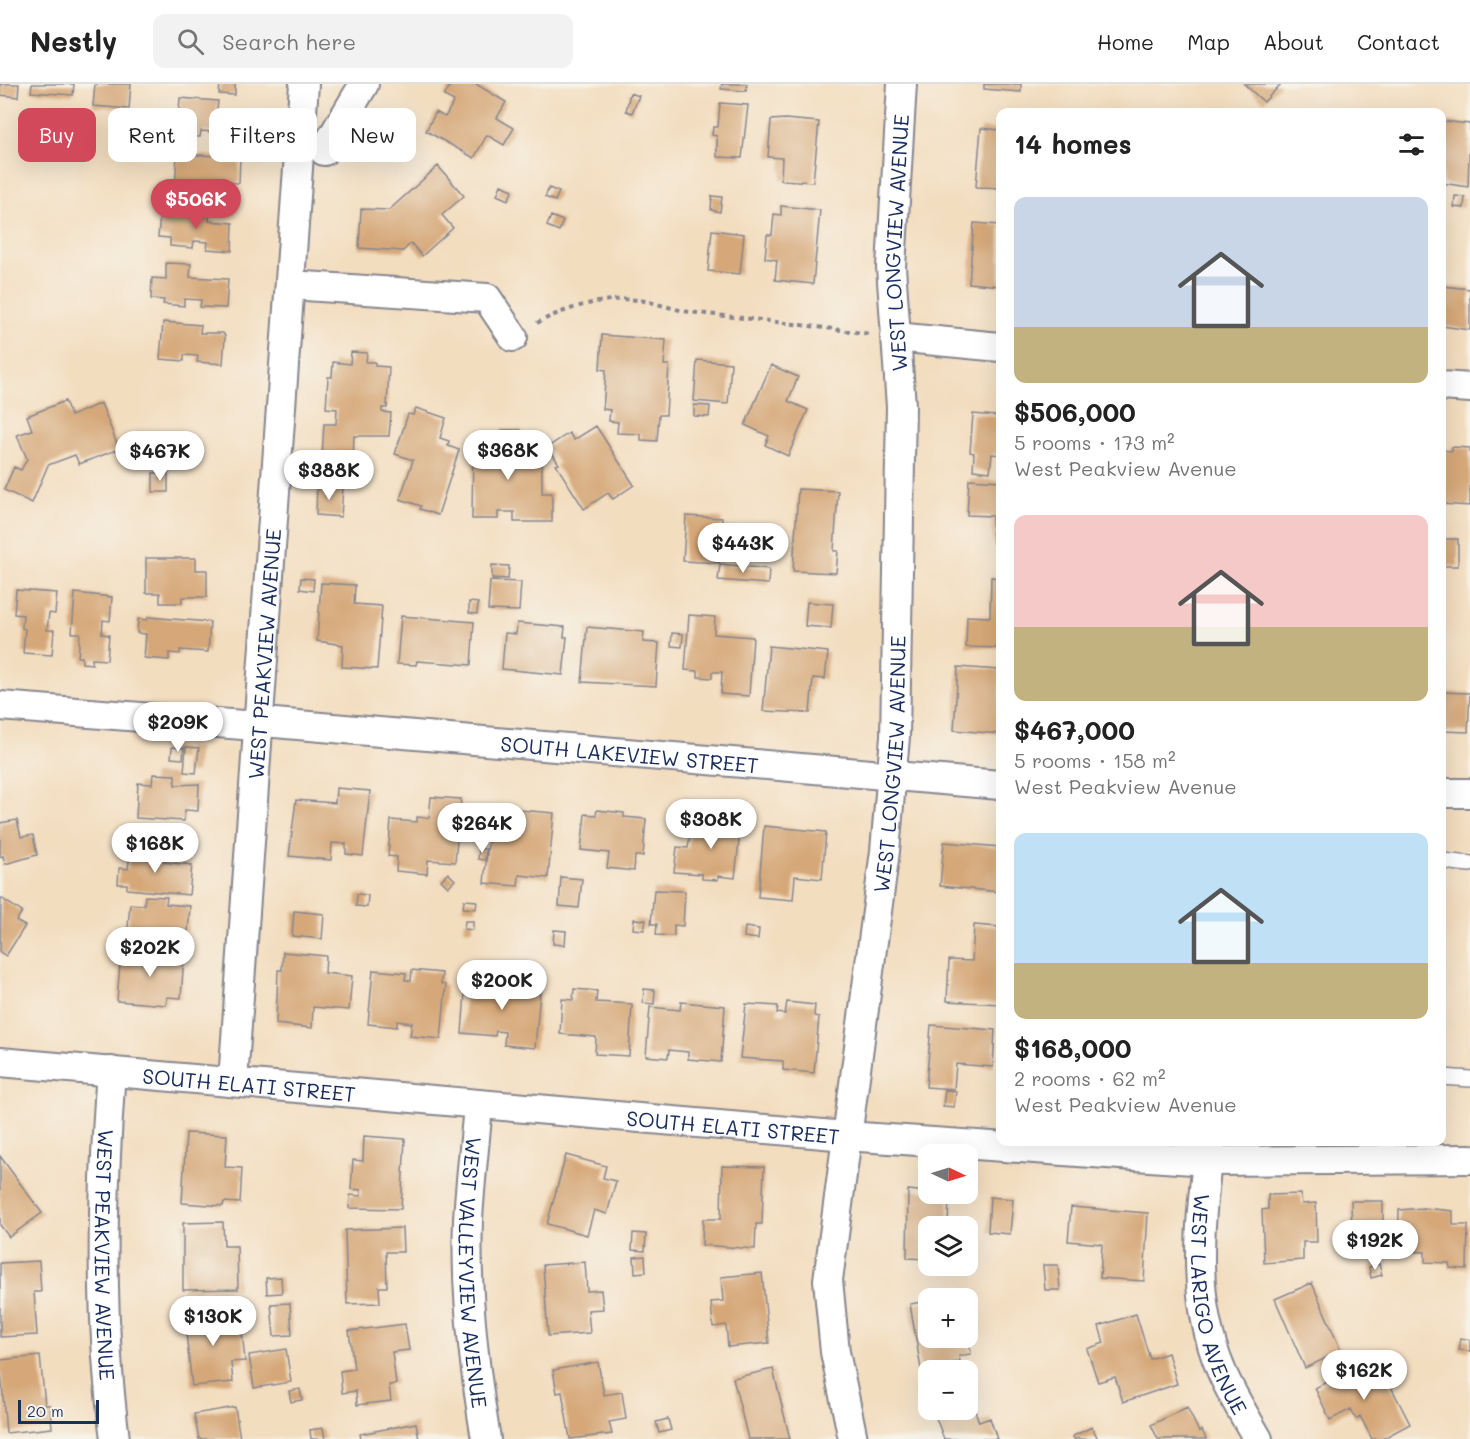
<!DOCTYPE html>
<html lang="en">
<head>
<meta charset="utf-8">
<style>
	body { margin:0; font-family:Mali,sans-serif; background:#f2f2f2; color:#222; height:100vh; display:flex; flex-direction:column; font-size:22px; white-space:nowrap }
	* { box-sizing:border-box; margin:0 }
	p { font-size:20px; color:#767676 }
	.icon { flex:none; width:33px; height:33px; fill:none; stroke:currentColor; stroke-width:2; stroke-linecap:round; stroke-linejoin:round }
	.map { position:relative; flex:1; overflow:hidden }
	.panel { position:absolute; left:996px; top:24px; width:450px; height:1038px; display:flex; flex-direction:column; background:#fff; border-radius:12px; box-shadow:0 6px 24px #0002 }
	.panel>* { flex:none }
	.top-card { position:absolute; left:18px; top:24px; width:570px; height:54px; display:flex; gap:12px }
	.needle { width:39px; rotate:94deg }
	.controls { position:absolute; left:918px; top:1060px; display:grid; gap:12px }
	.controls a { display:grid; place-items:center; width:60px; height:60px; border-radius:12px; background:#fff; box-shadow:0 6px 24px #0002; font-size:30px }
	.scale { position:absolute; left:18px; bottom:15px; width:81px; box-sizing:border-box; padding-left:6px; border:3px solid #1b2f5e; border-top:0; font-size:16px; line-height:21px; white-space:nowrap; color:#1b2f5e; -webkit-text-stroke:4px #f7f3e8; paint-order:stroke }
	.price { position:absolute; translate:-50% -51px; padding:0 14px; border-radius:21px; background:#fff; color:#222; font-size:20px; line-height:39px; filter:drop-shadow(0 2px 3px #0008) }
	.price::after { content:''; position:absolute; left:50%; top:36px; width:18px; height:14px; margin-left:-9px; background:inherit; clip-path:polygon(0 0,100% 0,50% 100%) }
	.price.current { background:#d1495b; color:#fff }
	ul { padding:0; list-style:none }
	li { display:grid; align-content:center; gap:12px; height:318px; padding:0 18px }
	li span { display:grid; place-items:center; height:186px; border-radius:12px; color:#555 }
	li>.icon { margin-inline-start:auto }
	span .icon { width:108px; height:108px; fill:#fffc; stroke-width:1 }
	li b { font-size:26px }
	h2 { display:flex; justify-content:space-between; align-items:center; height:72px; padding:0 18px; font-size:26px }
	.pill { padding:0 21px; border-radius:12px; background:#fff; box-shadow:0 6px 24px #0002; font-size:21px; line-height:54px }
	.pill.current { background:#d1495b; color:#fff }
	header { display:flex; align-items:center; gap:36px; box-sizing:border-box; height:84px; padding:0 30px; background:#fff; border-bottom:2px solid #e0e0e0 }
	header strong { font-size:28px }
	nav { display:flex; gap:33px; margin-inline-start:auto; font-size:21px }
	.search { width:420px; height:54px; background:#f2f2f2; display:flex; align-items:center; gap:15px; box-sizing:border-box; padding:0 21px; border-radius:12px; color:#767676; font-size:22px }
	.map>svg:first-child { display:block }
</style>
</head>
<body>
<header>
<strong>Nestly</strong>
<div class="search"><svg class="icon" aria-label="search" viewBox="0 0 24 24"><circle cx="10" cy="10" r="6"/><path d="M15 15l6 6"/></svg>Search here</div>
<nav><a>Home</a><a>Map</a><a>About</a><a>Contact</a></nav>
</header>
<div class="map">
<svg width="1470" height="1355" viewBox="0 0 1470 1355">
	<rect width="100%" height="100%" fill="#f7f3e8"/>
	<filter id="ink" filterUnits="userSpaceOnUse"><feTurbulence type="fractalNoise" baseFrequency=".0167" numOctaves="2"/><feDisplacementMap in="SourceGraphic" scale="12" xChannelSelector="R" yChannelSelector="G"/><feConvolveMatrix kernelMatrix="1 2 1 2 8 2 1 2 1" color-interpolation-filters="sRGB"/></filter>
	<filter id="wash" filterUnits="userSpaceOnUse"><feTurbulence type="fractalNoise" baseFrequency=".008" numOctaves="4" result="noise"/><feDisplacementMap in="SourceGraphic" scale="24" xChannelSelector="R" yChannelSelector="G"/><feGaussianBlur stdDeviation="1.35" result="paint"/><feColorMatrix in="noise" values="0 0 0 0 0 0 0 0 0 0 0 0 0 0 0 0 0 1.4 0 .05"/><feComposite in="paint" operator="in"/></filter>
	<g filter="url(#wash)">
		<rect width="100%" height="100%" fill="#f3ddbf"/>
		<g id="blocks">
			<path fill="#d6a879" d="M0,0H19L18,13L0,11Z
				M32,0H74L73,11L31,8Z
				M95,0H131L129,25L93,22Z
				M220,0H235V11L219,10Z
				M451,0H476L506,18L497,34L514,44L504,61L487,51L474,74L426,47L436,28L445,33L454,17L444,12Z
				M722,0H747L746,7L721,5Z
				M984,0H1021V8L984,5Z
				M1244,0H1281L1264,18Z
				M630,9L639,12L632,29L626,27Z
				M180,14L218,17L217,26L241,28L239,56L214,54V48L201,47L200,53L177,52Z
				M720,19L748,21L742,74L717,73V52L712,51L713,43H718Z
				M785,35L819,38L813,98L781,96L782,74L768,73L771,36Z
				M1442,37L1470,40L1468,103L1442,99Z
				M981,44L1000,46V104L976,103Z
				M177,70L240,73L239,99L220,98V108L175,105Z
				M438,82L464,112L442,131L453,144L422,172L411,159L403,167L359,164L361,125L389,126Z
				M501,101L513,106L508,116L497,111Z
				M549,104L559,108L555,117L545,113Z
				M712,112L722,113L720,128L711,126Z
				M1455,112L1465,113L1464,124L1454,123Z
				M781,122L820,126L813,200L775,196L777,176L765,174L767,151H772L774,130L781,131Z
				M172,126L210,128L209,137L233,139L232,167L207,165L208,158L194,157L193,164L170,162V154L158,153L160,131L172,132Z
				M551,132L563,137L559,147L547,142Z
				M974,139L1000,141V202L969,199Z
				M712,146L744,150L740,190L708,187Z
				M166,179L191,180L190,193L228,195L226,224L200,223L201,216L184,215V222L163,220L164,216L151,215L152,194L166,195Z
				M1442,202L1470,205V246L1442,242Z
				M163,238L201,241L200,249H223L225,252L223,280L197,278L198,272L184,271V277L160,275Z
				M602,251L666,256L664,281H669L666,331H659L657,357L641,356V350L617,349L618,338L609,337L610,326L603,325L606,286L600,285Z
				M351,268L367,269L366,278H375V282L389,283L387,324H382V328L391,329L389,352H354L353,376L322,373L324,340H336L337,325L326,324L328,293H332L333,278L350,280Z
				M697,276L731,279L728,320L694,317Z
				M771,281L798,293L788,317L808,326L788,372L765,361L769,352L745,341Z
				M999,310L1000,371L992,370L990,388L973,386L974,369L970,368L973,330L997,332Z
				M65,317L71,332L101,319L119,365L79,380L75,371L48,381L32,419L4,406L14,383L21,386L27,375L17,351L32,346L27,332Z
				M694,321L710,322L709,333L694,332Z
				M416,324L446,334L440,354L449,357L448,362L459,366L438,431L420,425L421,422L400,415L413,376L395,370L408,330L413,331Z
				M596,342L634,401L613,415L608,409L584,425L556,381L559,380L548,363L569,349L574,356Z
				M502,346H521L520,366H535V381H542V409H552V438H514V428H498V435H472L473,356H502Z
				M1452,363L1470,364V422L1442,420V366L1452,367Z
				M153,389H168V408H153Z
				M969,395L1000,397V461L993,460L992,432L967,431Z
				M317,401L343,403L341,433L316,431Z
				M798,405L838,407L834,467H838L836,489L793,487Z
				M686,432L722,434L719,479L683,477Z
				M1442,455H1458V482H1442Z
				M146,474H196V486H207V513H182V519H160V509H146Z
				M720,480L769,485L768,500L718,496Z
				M492,481L509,482L508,495L492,494Z
				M991,493L1000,494V564L966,563L967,532L990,533Z
				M301,494L314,495L313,507L300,505Z
				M490,497L521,498L519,527L488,526Z
				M321,499L355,501L354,520L382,522L377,585L342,583L343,561L317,557Z
				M16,506L57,509L55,530L49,529L47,546H54L52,571L23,569L25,545L22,544L23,531L14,530Z
				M75,509L112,513L110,537L103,536L102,550L109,551L107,576L92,575V580L82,579V573H78L80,549H72Z
				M469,518L478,519L477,530L469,529Z
				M807,518L833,520L831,544L805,542Z
				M689,531L715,533L714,550L753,553L749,612L721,610L722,588H712V594L698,593V587L685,586Z
				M401,532L474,538L471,581L417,577L416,581L397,580Z
				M148,533L210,538L208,568L180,566V570L169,569V576L144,574L146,550L137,549L138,535L147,536Z
				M517,539L565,543L564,553H567L563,591L502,585L505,549L516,550Z
				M587,543L644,548L643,558L659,559L656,602L582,598Z
				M672,549L683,550L682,563L671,562Z
				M769,562L828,568L825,595L813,594L810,629L763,627Z
				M958,583L1000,586V650L954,646Z
				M1442,608L1470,609L1468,648L1442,647Z
				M172,663L184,664L183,675L171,674Z
				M186,663L199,664L196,689L184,688Z
				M153,690L175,691V701L199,700L198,727L185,726L184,737L136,734L138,699L152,700Z
				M336,704L370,707L363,772L346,770V760L332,759L331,776L289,772L296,716L335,719Z
				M431,713L461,715L455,778L428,776L427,790L396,787L397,773L388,772L391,736L417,738V733L429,734Z
				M519,726L554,729L548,794L519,791L518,802L484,799L489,749L517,750Z
				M597,726L624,729V733L646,735L643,772H635L634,787L607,784L609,769L581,766L585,730L596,731Z
				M706,735L741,739L735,794L718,792V796L702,795V790L674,788L677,763L688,764L692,740L705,742Z
				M17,736L21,753L33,751L37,771L5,780L3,772L0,773V739Z
				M764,742L826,748L822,795L795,792L793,816L758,813Z
				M944,758L1000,763V808L940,802Z
				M131,763L155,765L154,772L164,773V778L192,781L189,811L127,805V800H118L119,784L128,785Z
				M479,765H486L485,776L478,775Z
				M448,789L455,796L448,803L441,796Z
				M561,793L582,795L579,824L559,822Z
				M654,806L685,807L683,842L674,841V852L656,851L657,840H651Z
				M357,810L368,811L367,823L356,822Z
				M145,812L167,813L166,820L190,822L188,848L176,847L175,859L127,854L130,820L144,821Z
				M1,814L22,828L16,837L25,842L6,872L0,868Z
				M464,816L477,817L476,825L463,824Z
				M294,827L324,830L322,855L292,852Z
				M634,835L646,836L644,846L633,845Z
				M465,837H473V846L464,845Z
				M974,841L1000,843V920L947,917L949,876L972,877Z
				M745,843L759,845L758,855L744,853Z
				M554,846L566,847L565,861L553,860Z
				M121,867L147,869L146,875L153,876L154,870L184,872L181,914L167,913L166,921L117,917Z
				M283,868L326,872L325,889L352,892L349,926L313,923L312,944L276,940L278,886H282Z
				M373,886L406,889L405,896L411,897L412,886L442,889L441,900L446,901L441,955L410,952L412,939L397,937V943L368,940Z
				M508,893L533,896V907L540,908L535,964L504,961L505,948L496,947L495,952L462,949L466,895L500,897L499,905L507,906Z
				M574,905L597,907L596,918L632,920L629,972L595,970L596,953L560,950L562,915L573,916Z
				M644,905L655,906L654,920L643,919Z
				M681,918L725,922L721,978L688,975V968L669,966L668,974L646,972L650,923L680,926Z
				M787,918L815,921L814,932L819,933L814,989L783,986V977L740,974L746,920L778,922L777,929L785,930Z
				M931,941L995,946L993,983L956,980L954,1005L926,1003Z
				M945,1006L956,1007L954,1023L943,1022Z
				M186,1049L227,1051L225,1083L242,1084L240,1119L224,1118L223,1122L182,1119Z
				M364,1052L405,1055L401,1125L349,1124L350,1111L361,1112V1106L351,1105L353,1076L363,1077Z
				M566,1071L606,1082L603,1094L616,1097L607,1130L594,1126L587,1151L547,1140Z
				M0,1072L42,1129L9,1153L0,1141Z
				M722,1082L764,1083L762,1140H756L755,1165L702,1161L703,1135H721Z
				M908,1106L949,1110L948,1143H928V1175L907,1174Z
				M1301,1110L1302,1120L1316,1119L1317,1158H1303V1176L1264,1179L1262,1126L1268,1125V1111Z
				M990,1113L1013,1115L1010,1150L988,1148Z
				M1351,1117H1383V1164H1355V1152H1352Z
				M1071,1123L1148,1129L1144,1197L1100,1194L1102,1160L1068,1157Z
				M1424,1124L1453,1127V1141H1468L1467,1185L1450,1184L1449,1179L1425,1178V1168L1398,1167L1399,1126Z
				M223,1138L224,1162H237L238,1205L183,1206V1139Z
				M402,1144L403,1168H386L387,1203H379L380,1219L347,1220L345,1146Z
				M633,1149L646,1150L645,1167L632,1166Z
				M645,1172L646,1188L635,1189L634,1173Z
				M39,1177L41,1208H34L37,1251L0,1253V1179Z
				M585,1178L587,1207L601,1206L603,1225L588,1226L590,1249L548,1252L543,1181Z
				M1379,1180L1382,1191L1371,1194L1369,1183Z
				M1043,1181H1058L1060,1206H1045Z
				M762,1189L769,1259L728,1263L726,1241L713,1243L711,1218L723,1217L721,1193Z
				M281,1193L282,1209L267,1210L266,1194Z
				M1312,1199L1341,1267L1305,1284L1275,1215Z
				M928,1217V1254H968L971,1270L959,1272L960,1278L921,1285L910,1220Z
				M290,1219L292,1251L274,1252L271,1220Z
				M226,1227L227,1238L241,1237L245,1277L231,1278L233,1298L192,1302L184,1232Z
				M1136,1230L1150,1275L1168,1269L1177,1300L1123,1318L1115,1293L1098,1298L1087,1265L1104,1259L1099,1242Z
				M405,1240L409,1266L392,1268L396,1300L389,1301L391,1317L357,1321L356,1307L342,1309L340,1287L354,1285L349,1247Z
				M1461,1254L1470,1256V1267L1459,1266Z
				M286,1265L291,1298L254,1304L249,1271Z
				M40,1272L45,1321H50L52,1344L6,1349L0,1276Z
				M598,1278L604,1311L622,1308L626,1335L609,1338L612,1350L570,1355L562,1308L557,1309L553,1286Z
				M1361,1280L1368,1294L1383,1287L1410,1340L1382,1355H1372L1360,1332L1356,1335L1351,1325L1330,1336L1315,1304Z
				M773,1285L790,1355H748L733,1294Z
				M300,1305L302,1316L291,1318L289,1307Z
				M968,1307L979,1338L990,1334L997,1355H944L933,1326H968Z
				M235,1323L240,1355H199L194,1330Z
				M1187,1323L1199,1348L1202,1346L1206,1355H1158L1151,1341Z
				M668,1335L671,1346L659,1349L656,1338Z
				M416,1339L419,1355H361L360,1350Z
				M1092,1343L1098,1355H1074L1073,1352Z
				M323,1344L325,1355H311L310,1346Z"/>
		</g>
	</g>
	<g filter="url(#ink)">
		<use href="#blocks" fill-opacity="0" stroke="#87868e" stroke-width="1.5"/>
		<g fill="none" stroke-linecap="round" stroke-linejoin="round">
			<g stroke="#87868e" stroke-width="18">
				<path id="lane" d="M1442,777L1470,780
					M1442,993L1470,995
					M1384,1076L1387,1058"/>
			</g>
			<g stroke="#87868e" stroke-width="32">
				<g id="street">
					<path d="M324,67L364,0"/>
					<path d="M290,201L487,214L513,253"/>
					<path d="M895,253L1000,263"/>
					<path d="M1442,302L1470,304"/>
					<path id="s1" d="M0,622L243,641L263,638L1000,701"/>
					<path d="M1442,709H1470"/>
					<path id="s2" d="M0,978L846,1052L1207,1077L1470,1075"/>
					<path id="s3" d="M111,987C102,1111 99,1232 115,1355"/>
					<path id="s4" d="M233,997L304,0"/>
					<path id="s5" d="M478,1021C475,1059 470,1098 468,1136C465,1209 474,1283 486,1355"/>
					<path id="s6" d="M1207,1077C1199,1149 1192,1217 1221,1286C1231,1310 1245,1332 1258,1355"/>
					<path id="s7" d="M853,1355L835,1268L828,1196L885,767L895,653L901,322L891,183L902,0"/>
				</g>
			</g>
			<path stroke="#87868e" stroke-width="4" stroke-dasharray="4.5 4.5" stroke-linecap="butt" d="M537,239C566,224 605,212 639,216C658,219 677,227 697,229C755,235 812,242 870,250"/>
			<use href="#lane" stroke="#fff" stroke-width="15"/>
			<use href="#street" stroke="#fff" stroke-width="28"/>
		</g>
	</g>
	<g text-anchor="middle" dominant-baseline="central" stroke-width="5" stroke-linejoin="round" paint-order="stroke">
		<g font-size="21" fill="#1b2f5e" stroke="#f7f3e8">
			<text stroke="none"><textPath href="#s7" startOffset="1203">WEST LONGVIEW AVENUE</textPath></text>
			<text stroke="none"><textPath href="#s4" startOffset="428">WEST PEAKVIEW AVENUE</textPath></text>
			<text stroke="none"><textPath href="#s1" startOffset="632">SOUTH LAKEVIEW STREET</textPath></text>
			<text stroke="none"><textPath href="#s7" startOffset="681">WEST LONGVIEW AVENUE</textPath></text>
			<text stroke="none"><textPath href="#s2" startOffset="250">SOUTH ELATI STREET</textPath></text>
			<text stroke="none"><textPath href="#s2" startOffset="736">SOUTH ELATI STREET</textPath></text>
			<text stroke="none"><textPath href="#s3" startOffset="184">WEST PEAKVIEW AVENUE</textPath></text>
			<text stroke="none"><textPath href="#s5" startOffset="168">WEST VALLEYVIEW AVENUE</textPath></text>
			<text stroke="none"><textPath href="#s6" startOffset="146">WEST LARIGO AVENUE</textPath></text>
		</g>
	</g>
</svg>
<div class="controls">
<a><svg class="needle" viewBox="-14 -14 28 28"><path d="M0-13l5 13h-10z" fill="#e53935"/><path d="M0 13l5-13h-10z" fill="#767676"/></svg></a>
<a><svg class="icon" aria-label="layers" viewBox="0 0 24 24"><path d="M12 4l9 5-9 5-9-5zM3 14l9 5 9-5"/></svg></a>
<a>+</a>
<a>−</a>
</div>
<div class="scale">20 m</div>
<b class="price current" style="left:196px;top:146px">$506K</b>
<b class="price" style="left:508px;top:397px">$368K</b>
<b class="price" style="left:160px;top:398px">$467K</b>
<b class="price" style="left:329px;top:417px">$388K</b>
<b class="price" style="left:743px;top:490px">$443K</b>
<b class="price" style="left:178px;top:669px">$209K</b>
<b class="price" style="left:711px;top:766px">$308K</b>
<b class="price" style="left:482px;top:770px">$264K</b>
<b class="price" style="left:155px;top:790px">$168K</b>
<b class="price" style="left:150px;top:894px">$202K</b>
<b class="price" style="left:502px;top:927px">$200K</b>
<b class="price" style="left:1375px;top:1187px">$192K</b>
<b class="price" style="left:213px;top:1263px">$130K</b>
<b class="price" style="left:1364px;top:1317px">$162K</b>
<div class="top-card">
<a class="pill current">Buy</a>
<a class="pill">Rent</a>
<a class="pill">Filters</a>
<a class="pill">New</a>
</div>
<section class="panel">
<h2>14 homes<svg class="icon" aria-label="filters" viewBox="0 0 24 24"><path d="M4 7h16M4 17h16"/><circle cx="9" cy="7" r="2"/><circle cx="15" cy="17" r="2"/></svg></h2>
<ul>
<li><span style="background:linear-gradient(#c9d6e8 70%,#c2b280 0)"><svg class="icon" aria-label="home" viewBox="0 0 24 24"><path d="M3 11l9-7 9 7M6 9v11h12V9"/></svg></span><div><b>$506,000</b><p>5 rooms · 173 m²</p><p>West Peakview Avenue</p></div></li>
<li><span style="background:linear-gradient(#f6c9c9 60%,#c2b280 0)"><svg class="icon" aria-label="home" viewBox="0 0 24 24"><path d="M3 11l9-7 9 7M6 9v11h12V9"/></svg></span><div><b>$467,000</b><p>5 rooms · 158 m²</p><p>West Peakview Avenue</p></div></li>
<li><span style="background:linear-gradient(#bfe0f5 70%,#c2b280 0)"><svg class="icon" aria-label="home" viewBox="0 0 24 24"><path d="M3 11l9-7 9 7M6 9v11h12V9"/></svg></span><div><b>$168,000</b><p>2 rooms · 62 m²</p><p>West Peakview Avenue</p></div></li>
</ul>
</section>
</div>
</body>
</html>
